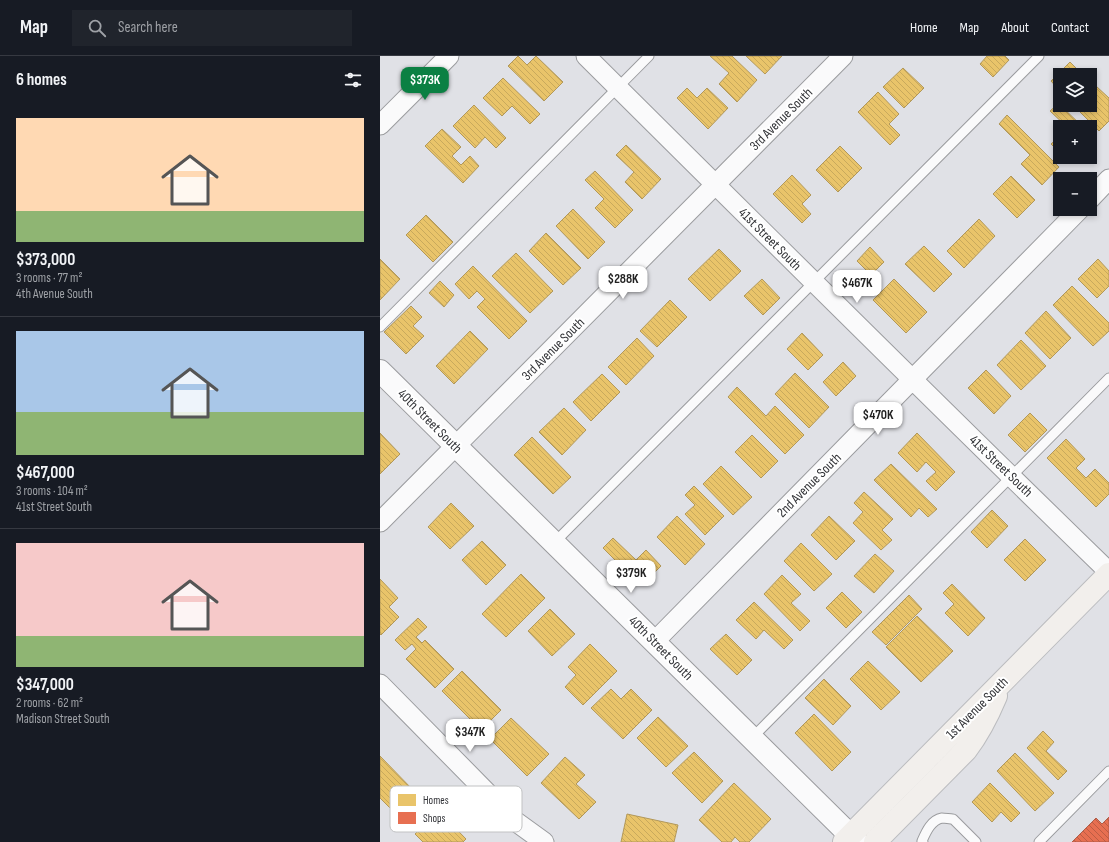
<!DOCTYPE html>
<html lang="en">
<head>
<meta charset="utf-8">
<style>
	body { margin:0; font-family:"Sofia Sans Condensed",sans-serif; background:#20242c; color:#f1f3f6; height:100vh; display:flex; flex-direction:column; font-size:15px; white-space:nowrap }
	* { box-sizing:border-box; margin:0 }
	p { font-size:13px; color:#9ea1a6 }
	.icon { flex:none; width:22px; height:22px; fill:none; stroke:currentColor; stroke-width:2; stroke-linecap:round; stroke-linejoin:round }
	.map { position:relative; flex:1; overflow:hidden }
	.sheet { display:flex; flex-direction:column; background:#171b24; width:380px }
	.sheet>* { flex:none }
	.buttons { position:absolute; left:673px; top:12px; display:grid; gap:8px }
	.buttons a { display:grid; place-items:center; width:44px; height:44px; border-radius:0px; background:#171b24; box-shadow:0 2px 6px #0003; font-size:20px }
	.price { position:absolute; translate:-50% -34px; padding:0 9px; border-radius:8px; background:#fff; color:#222; font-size:13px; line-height:26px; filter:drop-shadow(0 1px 2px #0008) }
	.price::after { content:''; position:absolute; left:50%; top:24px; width:12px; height:9px; margin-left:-6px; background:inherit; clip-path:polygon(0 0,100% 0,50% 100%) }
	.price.on { background:#0b8043; color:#fff }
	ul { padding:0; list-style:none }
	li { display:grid; align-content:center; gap:8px; height:212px; padding:0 16px }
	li+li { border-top:1px solid #363941 }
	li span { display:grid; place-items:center; height:124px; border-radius:0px; color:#555 }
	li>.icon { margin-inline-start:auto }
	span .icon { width:72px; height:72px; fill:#fffc; stroke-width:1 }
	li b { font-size:17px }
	h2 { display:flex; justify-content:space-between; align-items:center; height:48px; padding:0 16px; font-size:17px }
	header { display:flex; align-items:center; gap:24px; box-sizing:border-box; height:56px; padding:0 20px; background:#171b24; border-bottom:1px solid #363941 }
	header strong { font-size:19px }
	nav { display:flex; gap:22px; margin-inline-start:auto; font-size:14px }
	.search { width:280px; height:36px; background:#20242c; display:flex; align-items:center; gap:10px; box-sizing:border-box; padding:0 14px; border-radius:0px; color:#9ea1a6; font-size:15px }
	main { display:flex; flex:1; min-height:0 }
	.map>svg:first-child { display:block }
</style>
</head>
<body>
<header>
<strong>Map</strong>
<div class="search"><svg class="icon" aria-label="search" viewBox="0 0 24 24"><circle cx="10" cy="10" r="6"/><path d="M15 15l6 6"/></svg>Search here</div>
<nav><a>Home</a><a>Map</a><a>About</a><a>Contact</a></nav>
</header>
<main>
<section class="sheet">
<h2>6 homes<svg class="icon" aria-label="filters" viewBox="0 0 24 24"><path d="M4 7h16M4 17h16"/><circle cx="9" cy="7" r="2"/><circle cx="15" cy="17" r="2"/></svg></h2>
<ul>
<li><span style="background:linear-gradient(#ffd9b3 75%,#8fb573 0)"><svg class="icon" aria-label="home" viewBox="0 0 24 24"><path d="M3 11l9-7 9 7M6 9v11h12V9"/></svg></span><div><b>$373,000</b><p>3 rooms · 77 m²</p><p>4th Avenue South</p></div></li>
<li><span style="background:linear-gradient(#a9c7e8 65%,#8fb573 0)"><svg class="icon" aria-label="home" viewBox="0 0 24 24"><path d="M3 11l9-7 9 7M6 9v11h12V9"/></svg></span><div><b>$467,000</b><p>3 rooms · 104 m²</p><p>41st Street South</p></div></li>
<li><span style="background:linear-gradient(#f6c9c9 75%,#8fb573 0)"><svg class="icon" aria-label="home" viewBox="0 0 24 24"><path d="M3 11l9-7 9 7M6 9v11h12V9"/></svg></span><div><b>$347,000</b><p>2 rooms · 62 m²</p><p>Madison Street South</p></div></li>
</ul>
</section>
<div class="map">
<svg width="729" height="786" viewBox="0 0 729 786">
	<defs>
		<pattern id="homes-back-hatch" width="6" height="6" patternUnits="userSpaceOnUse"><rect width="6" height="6" fill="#e9c46a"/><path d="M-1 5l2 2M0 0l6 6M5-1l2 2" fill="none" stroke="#c8a95c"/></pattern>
		<pattern id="shops-back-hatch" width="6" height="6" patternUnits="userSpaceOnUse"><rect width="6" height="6" fill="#e76f51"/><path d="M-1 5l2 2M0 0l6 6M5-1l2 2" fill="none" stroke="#bc5c44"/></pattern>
	</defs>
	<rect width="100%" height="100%" fill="#e0e1e6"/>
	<path fill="url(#homes-back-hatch)" stroke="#b2985a" d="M138,0L147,9L156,0L183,26L164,45L128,10Z
		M330,0H352L377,24L357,46L339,28L349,17Z
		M366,0H402L385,18Z
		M607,0H625L629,4L613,21L600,8Z
		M690,6L703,19H680V35L671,25Z
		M523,12L544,32L524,52L503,31Z
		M123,22L160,58L150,68L132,50L122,60L103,42Z
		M716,30L729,42V65L719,75L695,51L697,49H710V36Z
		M307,32L317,42L327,32L348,52L328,73L297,42Z
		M498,36L519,58L509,68L520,79L510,89L478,56Z
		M679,47L680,49L703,71H687L670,55Z
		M94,49L126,82L116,92L105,81L95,92L73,70Z
		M627,59L679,111L662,129L641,108L650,99L619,68Z
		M62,73L81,91L72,100L81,109L90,100L99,110L83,127L45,90Z
		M680,80V97L671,88Z
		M246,89L281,123L262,143L245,126L254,116L236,99Z
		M460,90L482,112L458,136L436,114Z
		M684,101H695L689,107Z
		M215,115L253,154L235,172L215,152L224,143L205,124Z
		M412,119L431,139L422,148L431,158L422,167L393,138Z
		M631,120L655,144L637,162L613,138Z
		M193,153L225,186L208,203L176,170Z
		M46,159L73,186L53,206L26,179Z
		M599,163L615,180L584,212L567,195Z
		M166,177L201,212L183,229L149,195Z
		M544,190L572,218L554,236L525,208Z
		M490,191L504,206L491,219L477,205Z
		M339,193L361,215L330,245L308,223Z
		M136,197L173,235L150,257L112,220Z
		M0,203L20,223L0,244Z
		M718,203L729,215V230L717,242L698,223Z
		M93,210L147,265L129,283L97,251L105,243L97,235L89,243L75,228Z
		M382,223L400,242L383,259L364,240Z
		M514,223L547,256L526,277L493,244Z
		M60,225L74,239L64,251L49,237Z
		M692,230L729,267V275L713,290L673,249Z
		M290,244L307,261L277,291L260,275Z
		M31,250L42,261L33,270L44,280L26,298L4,276Z
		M666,255L691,282L670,303L645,277Z
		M90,275L108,293L74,328L56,310Z
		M422,277L443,299L428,314L407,293Z
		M257,282L274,300L246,329L228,311Z
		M641,284L666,310L641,334L617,309Z
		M463,306L476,320L456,340L443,326Z
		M606,314L631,340L614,358L588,332Z
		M415,317L449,351L429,372L395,338Z
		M222,318L240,336L211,365L193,346Z
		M357,331L386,360L395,350L424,379L405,398L348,341Z
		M184,352L206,374L182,399L159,376Z
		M650,357L667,374L645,396L628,379Z
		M0,377L20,398L0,418Z
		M537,377L575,416L556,435L546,425L556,416L546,406L537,416L518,397Z
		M372,379L398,405L381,422L355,396Z
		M152,381L191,421L173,438L134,399Z
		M686,383L705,403L696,412L706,422L715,413L729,427V438L716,451L667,402Z
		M511,408L557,453L548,461L539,452L531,461L494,424Z
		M341,410L372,441L353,459L323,428Z
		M314,430L344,460L325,479L305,458L315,449L305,439Z
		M484,436L513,463L502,474L512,484L501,494L473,467L483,456L474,447Z
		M71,447L94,470L70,493L48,471Z
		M612,454L628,470L607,492L591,476Z
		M297,460L325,488L305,509L277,481Z
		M449,460L475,485L456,504L431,479Z
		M233,482L256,504L266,494L281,510L261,530L223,492Z
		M645,483L666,504L645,525L624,504Z
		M102,485L126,509L106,529L82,504Z
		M421,487L452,518L434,535L404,505Z
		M495,498L514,515L494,537L474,520Z
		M141,518L165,542L126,581L102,558Z
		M402,519L421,538L411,547L430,565L420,575L384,538Z
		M0,523L18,542L9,551L19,561L1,579L0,578Z
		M572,528L605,562L588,580L565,557L574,548L563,537Z
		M462,536L482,556L466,572L446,552Z
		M529,539L542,553L506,589L492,576Z
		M374,546L413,584L404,593L384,574L376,583L356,564Z
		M170,553L195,578L172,600L148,575Z
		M537,560L573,595L541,626L506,591Z
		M38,562L47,571L36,581L42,587L45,584L74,613L55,632L26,603L36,593L32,588L25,594L15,584Z
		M346,578L372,604L357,619L330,593Z
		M210,588L237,615L203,649L185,631L196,619L188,611Z
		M488,605L520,636L501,654L470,623Z
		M82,615L121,654L101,674L62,635Z
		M444,623L471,650L453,669L425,642Z
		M231,633L241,643L251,633L272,654L243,683L211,652Z
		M434,658L471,696L452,715L415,677Z
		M278,661L308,690L286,711L257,682Z
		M131,662L169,698L147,720L110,683Z
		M663,675L674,686L666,695L687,715L678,724L647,692Z
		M314,696L343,725L322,747L292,717Z
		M635,697L674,737L655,755L617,715Z
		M0,700L34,735L13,755L0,742Z
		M185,701L205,719L196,728L216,746L199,763L161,727Z
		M354,727L391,763L369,786H360L355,781L351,786H342L319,764Z
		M610,727L640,757L631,766L621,756L612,766L592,746Z
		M49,745L86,783L83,786H43L35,778L47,766L38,756Z
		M247,758L298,769L294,786H241Z"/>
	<path fill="url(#shops-back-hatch)" stroke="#b05d49" d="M729,761V786H692L716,762L722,768Z"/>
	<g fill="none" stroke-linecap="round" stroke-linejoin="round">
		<g stroke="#9a9b9e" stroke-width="11">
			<path id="service" d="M0,271L269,0
				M174,487L659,0
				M372,682L729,322
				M543,786L542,785C546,776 551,764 562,762C565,762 570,763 573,763L596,786
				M659,786L729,715"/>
		</g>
		<g stroke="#9a9b9e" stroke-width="21">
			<path id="minor" d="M206,0C380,173 553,345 729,516
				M0,69L69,0
				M710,143L729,123
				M0,466L463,0
				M275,585L700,153
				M0,628L135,765L164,786"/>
		</g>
		<g stroke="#9a9b9e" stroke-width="24">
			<path id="tertiary" d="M0,315C158,473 319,628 477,786"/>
		</g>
		<g stroke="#bbbcbf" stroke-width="24">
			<path id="primary" d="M464,786L729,518
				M495,786L586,694C599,677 608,659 616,640"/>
		</g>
		<use href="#service" stroke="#fafafb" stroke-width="9"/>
		<use href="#minor" stroke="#fafafb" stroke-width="19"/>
		<use href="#tertiary" stroke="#fafafb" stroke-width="22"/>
		<use href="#primary" stroke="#f2efec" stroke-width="22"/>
	</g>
	<g text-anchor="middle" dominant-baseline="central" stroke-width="4" stroke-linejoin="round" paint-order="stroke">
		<g font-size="14" fill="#313236" stroke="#fff">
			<text transform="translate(401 63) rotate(-45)">3rd Avenue South</text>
			<text transform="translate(390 183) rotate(45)">41st Street South</text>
			<text transform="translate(173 293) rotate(-45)">3rd Avenue South</text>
			<text transform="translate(50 365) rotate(45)">40th Street South</text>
			<text transform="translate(621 410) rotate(44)">41st Street South</text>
			<text transform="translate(429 429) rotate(-45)">2nd Avenue South</text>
			<text transform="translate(281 592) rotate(45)">40th Street South</text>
			<text transform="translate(597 652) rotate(-45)">1st Avenue South</text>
		</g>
	</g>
	<rect x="10" y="730" width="132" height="46" rx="6" fill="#fff" stroke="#c1c2c3" stroke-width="1"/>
	<rect x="18" y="738" width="18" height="12" fill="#e9c46a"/>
	<rect x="18" y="756" width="18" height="12" fill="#e76f51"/>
	<g font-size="11" fill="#313236">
		<text x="43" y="748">Homes</text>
		<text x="43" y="766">Shops</text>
	</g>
</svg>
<div class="buttons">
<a><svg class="icon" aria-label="layers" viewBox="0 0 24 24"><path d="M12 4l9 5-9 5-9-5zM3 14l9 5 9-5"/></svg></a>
<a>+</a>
<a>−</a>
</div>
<b class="price on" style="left:45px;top:45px">$373K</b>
<b class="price" style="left:243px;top:244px">$288K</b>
<b class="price" style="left:477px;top:248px">$467K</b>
<b class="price" style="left:498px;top:380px">$470K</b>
<b class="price" style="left:251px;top:538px">$379K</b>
<b class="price" style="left:90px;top:697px">$347K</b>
</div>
</main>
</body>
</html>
